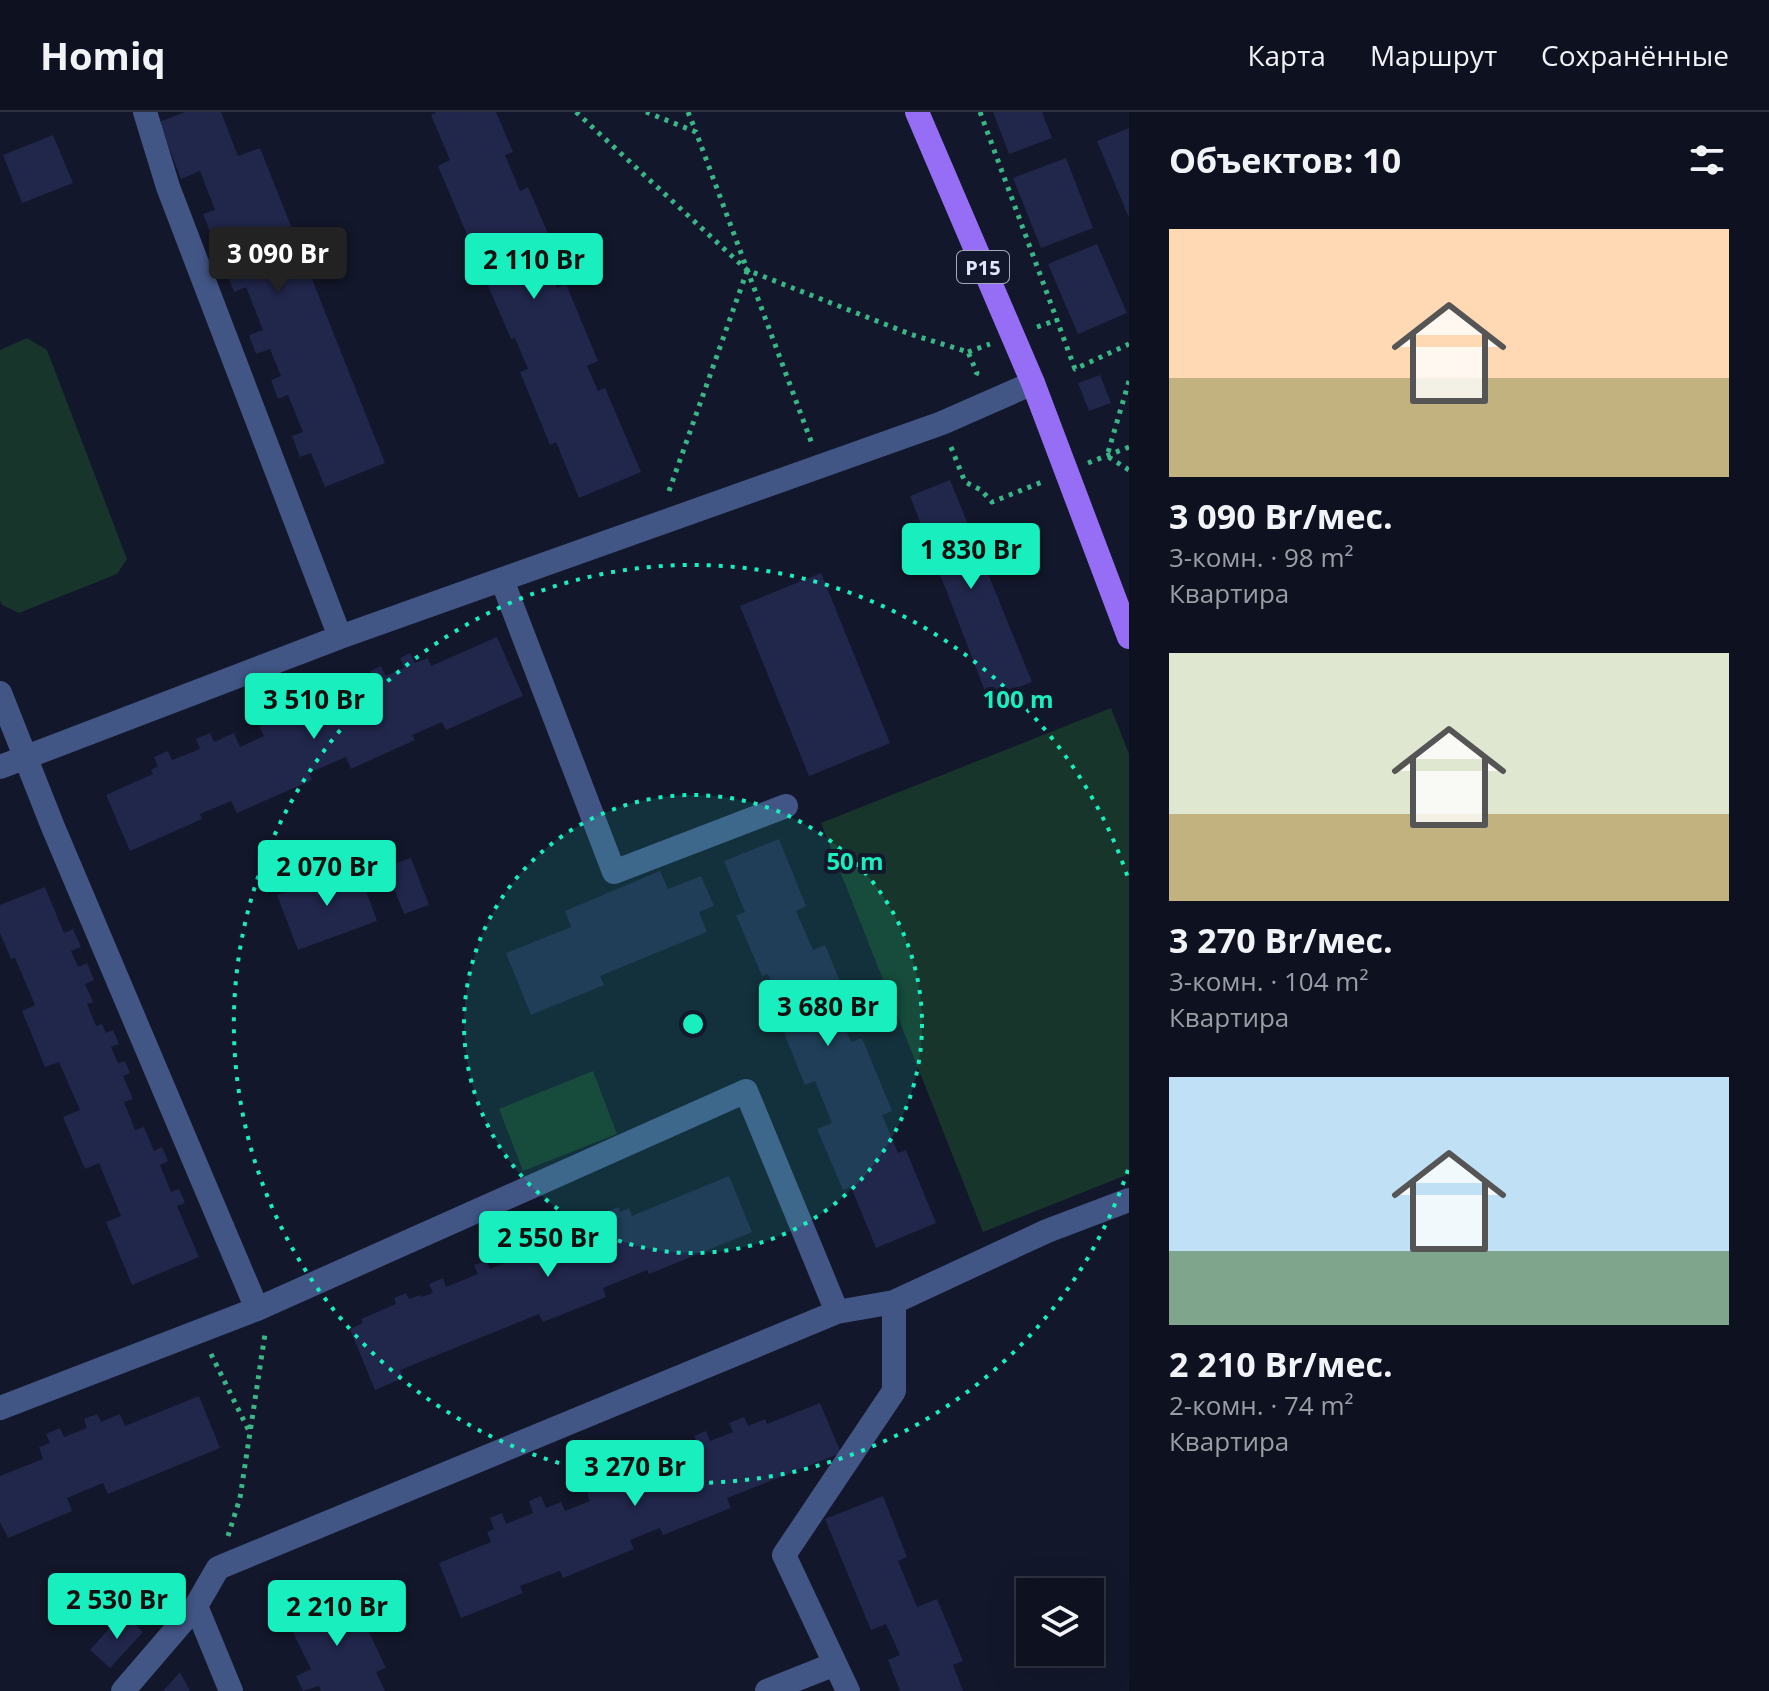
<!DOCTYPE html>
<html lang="ru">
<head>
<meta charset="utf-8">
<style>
	body { margin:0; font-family:"Open Sans",sans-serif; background:#1c1f2d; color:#f1f3f6; height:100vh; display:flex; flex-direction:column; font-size:30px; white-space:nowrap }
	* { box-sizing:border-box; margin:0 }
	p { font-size:26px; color:#9b9da5 }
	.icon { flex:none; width:44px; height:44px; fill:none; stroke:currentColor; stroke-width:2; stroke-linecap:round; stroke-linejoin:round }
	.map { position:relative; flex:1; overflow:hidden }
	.details { display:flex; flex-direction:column; background:#0e1120; width:640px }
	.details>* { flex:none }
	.buttons { position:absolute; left:1016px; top:1466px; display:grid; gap:16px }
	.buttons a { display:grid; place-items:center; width:88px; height:88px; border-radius:0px; background:#0e1120; box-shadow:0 8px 32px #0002,0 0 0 2px #2e313e; font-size:40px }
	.price { position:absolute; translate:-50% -68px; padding:0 18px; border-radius:8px; background:#19efbe; color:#111; font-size:26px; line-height:52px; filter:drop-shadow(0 2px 4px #0008) }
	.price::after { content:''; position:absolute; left:50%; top:48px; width:24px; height:18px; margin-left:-12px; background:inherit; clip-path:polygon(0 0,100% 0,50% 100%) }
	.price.selected { background:#222; color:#fff }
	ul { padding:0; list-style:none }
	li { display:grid; align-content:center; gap:16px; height:424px; padding:0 40px }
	li span { display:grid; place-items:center; height:248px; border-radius:0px; color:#555 }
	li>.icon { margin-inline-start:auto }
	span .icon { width:144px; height:144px; fill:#fffc; stroke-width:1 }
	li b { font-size:34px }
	h2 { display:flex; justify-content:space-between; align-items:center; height:96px; padding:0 40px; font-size:34px }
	header { display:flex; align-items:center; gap:48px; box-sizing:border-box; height:112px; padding:0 40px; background:#0e1120; border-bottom:2px solid #2e313e }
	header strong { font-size:38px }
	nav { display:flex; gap:44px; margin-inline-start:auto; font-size:28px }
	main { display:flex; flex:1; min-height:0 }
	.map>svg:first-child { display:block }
</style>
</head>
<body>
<header>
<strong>Homiq</strong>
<nav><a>Карта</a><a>Маршрут</a><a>Сохранённые</a></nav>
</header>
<main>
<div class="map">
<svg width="1129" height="1579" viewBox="0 0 1129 1579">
	<rect width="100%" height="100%" fill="#13172b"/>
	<path fill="#17352a" d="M27,226L47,238L127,447L117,462L19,501L2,493L0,488V238Z
		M1111,596L1129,642V1062L983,1120L821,711Z
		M593,959L617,1022L523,1059L499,997Z"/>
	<path fill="#21264b" d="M185,0H221L238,44L260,36L385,351L325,375L311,341L300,345L292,324L303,320L288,283L278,287L271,268L281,264L270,237L256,242L249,223L263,218L246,175L234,180L226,159L238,154L225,123L213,127L203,102L215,98L200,59L181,67L159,10Z
		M437,0H496L513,40L505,43L520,79L528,75L559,147L547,152L557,176L566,172L598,249L587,254L598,279L605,276L641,360L579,386L556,330L550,333L520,260L528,257L515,226L511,227L480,155L489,152L476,121L468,125L438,54L450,48L431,3Z
		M993,0H1042L1052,26L1009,42Z
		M1129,16V106L1097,29Z
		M53,23L73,71L22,91L3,43Z
		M1066,46L1093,116L1041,136L1013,66Z
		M1097,132L1127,201L1078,222L1048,152Z
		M1100,263L1111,291L1089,299L1078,271Z
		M950,368L1032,570L988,587L910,384Z
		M821,461L890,631L809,664L740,494Z
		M497,525L523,584L446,618L442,610L412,623L415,628L351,657L346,645L309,661L312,668L237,701L231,689L200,702L202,707L130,739L106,683L153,662L151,658L158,654L154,645L168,639L172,648L200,637L196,627L210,621L214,630L234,621L240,635L264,624L259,614L271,609L266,599L282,592L287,602L306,594L301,583L320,575L325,585L342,578L346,588L364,579L362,574L375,569L370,559L381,554L386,564L404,556L400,546L410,541L415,551L428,546L431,554Z
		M779,727L806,794L796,799L813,838L825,833L850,894L838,898L851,930L862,926L892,999L882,1003L898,1041L906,1038L936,1111L876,1136L851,1075L843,1078L817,1017L832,1011L815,969L805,973L784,921L791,918L768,862L762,864L736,803L745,800L724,749Z
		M411,746L429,793L404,802L386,755Z
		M357,754L377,809L298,838L277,783Z
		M660,759L668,777L701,764L714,794L699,800L707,820L600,864L604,873L531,903L506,841L571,815L565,799Z
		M45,775L64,821L73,817L81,835L71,839L78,855L87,851L94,868L85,872L93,890L87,892L96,914L102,912L106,921L113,918L119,932L111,935L118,951L125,949L130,961L123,964L133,987L124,990L135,1018L144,1015L154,1039L162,1035L168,1049L160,1053L171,1080L179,1077L185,1091L177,1094L199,1145L132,1173L106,1110L121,1104L99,1051L85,1057L63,1005L80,998L59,950L45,955L22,899L35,893L15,846L11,847L0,821V793Z
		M729,1064L752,1120L649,1162L647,1158L603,1176L606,1185L543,1210L539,1202L400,1258L403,1266L375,1278L350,1217L363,1211L361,1207L396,1192L394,1186L406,1181L409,1187L420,1183L421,1185L433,1181L429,1172L443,1166L446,1175L478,1162L474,1153L486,1148L490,1157L509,1149L505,1139L517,1134L521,1144L530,1141L532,1144L560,1133L557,1126L572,1119L569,1113L581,1108L584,1115L606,1106L604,1100L619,1095L620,1100L629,1096L632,1104Z
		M199,1284L220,1336L108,1382L103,1371L67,1386L72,1399L8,1426L0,1410V1364L43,1347L39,1335L50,1331L46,1322L60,1316L64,1325L87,1316L84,1307L97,1302L101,1310L120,1302L125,1314Z
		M820,1291L841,1341L727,1386L731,1396L663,1423L660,1416L630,1428L634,1437L563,1466L560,1459L520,1474L523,1481L461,1506L439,1451L491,1430L487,1420L494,1417L490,1406L502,1401L506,1412L533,1401L529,1389L541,1384L546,1396L561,1390L565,1399L590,1389L587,1380L596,1376L592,1367L602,1364L605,1373L639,1359L635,1349L648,1344L652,1354L665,1349L669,1359L693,1350L688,1338L699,1334L694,1324L706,1319L710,1329L733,1320L729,1311L744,1305L748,1314L765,1307L767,1312Z
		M883,1384L907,1445L898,1449L917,1495L937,1487L963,1549L953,1553L963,1579H900L888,1548L900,1543L886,1512L871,1518L825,1407Z
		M349,1478L386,1556L376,1560L385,1579H321L319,1574L303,1579L296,1564L311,1557L287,1508Z
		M123,1501L143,1520L110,1556L90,1538Z
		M180,1560L190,1579H163Z"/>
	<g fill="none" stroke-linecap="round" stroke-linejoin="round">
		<path stroke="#3ab686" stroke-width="5" stroke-dasharray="4 6" stroke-linecap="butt" d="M576,0L747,158L910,222L968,240L977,261L974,267
			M646,0L696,20L812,332
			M688,0L696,20
			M980,0L1075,257L1129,232
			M1037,215L1057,208
			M968,240L990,232
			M1129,269L1107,344L1129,358
			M951,335L965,370L981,378L992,390L1042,370
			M1088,351L1129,335
			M669,379L747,159
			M211,1242L249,1319
			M228,1424L240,1386L265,1222"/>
		<path stroke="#425686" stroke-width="24" d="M145,0L168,75L340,525
			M502,468L614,760L786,694
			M0,581L53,715L257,1197
			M0,655L340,525L942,311L1033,271
			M0,1296L257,1197L746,979L837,1200
			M123,1579L196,1494
			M231,1579L196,1494L218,1456L837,1200L894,1190L1047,1119L1129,1088
			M767,1579L835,1552
			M848,1579L784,1443L894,1279V1190"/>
		<path stroke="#966ef5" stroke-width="24" d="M917,0L1033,271L1129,525"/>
	</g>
	<circle cx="693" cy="912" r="229" fill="#19efbe" fill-opacity=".12"/>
	<g fill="none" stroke="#19efbe" stroke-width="4" stroke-dasharray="4 8">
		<circle cx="693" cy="912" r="229"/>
		<path d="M1128 1058A459 459 0 1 1 1128 766"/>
	</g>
	<g text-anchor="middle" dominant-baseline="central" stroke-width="8" stroke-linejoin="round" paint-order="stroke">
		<rect fill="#13172b" stroke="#a2a8be" stroke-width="2" x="957" y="139" width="52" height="32" rx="6"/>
		<g font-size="20" font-weight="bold" fill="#e0e6fd">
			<text x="983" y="155">Р15</text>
		</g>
	</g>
	<circle cx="693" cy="912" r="12" fill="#19efbe" stroke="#13172b" stroke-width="4"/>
	<g font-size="24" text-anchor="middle" font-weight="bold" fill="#19efbe" stroke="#13172b" stroke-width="8" stroke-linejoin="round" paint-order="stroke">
		<text x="1018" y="596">100 m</text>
		<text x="855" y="758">50 m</text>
	</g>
</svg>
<div class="buttons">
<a><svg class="icon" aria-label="layers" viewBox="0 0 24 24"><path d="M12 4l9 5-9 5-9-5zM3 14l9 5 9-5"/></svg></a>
</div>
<b class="price selected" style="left:278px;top:183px">3 090 Br</b>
<b class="price" style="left:534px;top:189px">2 110 Br</b>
<b class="price" style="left:971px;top:479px">1 830 Br</b>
<b class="price" style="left:314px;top:629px">3 510 Br</b>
<b class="price" style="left:327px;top:796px">2 070 Br</b>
<b class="price" style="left:828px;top:936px">3 680 Br</b>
<b class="price" style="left:548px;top:1167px">2 550 Br</b>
<b class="price" style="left:635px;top:1396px">3 270 Br</b>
<b class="price" style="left:117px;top:1529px">2 530 Br</b>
<b class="price" style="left:337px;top:1536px">2 210 Br</b>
</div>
<section class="details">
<h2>Объектов: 10<svg class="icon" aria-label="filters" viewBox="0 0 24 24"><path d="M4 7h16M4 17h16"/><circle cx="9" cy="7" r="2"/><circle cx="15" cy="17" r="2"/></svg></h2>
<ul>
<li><span style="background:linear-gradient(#ffd9b3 60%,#c2b280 0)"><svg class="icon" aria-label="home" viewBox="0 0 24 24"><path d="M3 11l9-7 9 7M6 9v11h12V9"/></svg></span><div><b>3 090 Br/мес.</b><p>3-комн. · 98 m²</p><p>Квартира</p></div></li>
<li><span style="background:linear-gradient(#dfe7d0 65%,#c2b280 0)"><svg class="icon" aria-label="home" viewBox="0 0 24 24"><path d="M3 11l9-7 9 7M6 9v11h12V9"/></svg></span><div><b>3 270 Br/мес.</b><p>3-комн. · 104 m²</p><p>Квартира</p></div></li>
<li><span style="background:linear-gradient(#bfe0f5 70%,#7fa58c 0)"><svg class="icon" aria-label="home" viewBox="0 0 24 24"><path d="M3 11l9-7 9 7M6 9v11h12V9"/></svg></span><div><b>2 210 Br/мес.</b><p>2-комн. · 74 m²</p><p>Квартира</p></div></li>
</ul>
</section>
</main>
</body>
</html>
